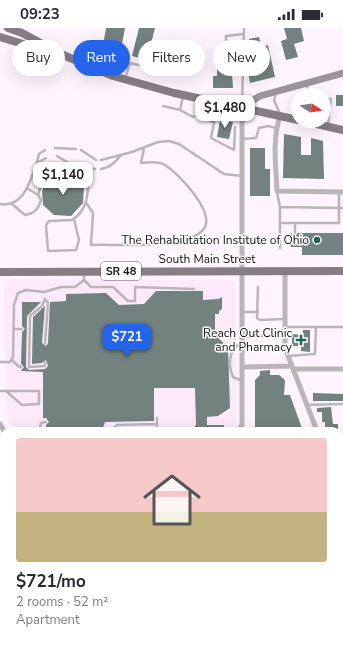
<!DOCTYPE html>
<html lang="en">
<head>
<meta charset="utf-8">
<style>
	body { margin:0; font-family:"Nunito Sans",sans-serif; background:#f7f7f7; color:#2b2b33; height:100vh; display:flex; flex-direction:column; font-size:15px; white-space:nowrap }
	* { box-sizing:border-box; margin:0 }
	p { font-size:13px; color:#7c7c81 }
	.icon { flex:none; width:22px; height:22px; fill:none; stroke:currentColor; stroke-width:2; stroke-linecap:round; stroke-linejoin:round }
	.map { position:relative; flex:1; overflow:hidden }
	.details { position:absolute; left:0px; top:399px; width:343px; height:220px; display:flex; flex-direction:column; background:#fff; border-radius:12px 12px 0 0; box-shadow:0 4px 16px #0002 }
	.details>* { flex:none }
	.banner { position:absolute; left:12px; top:12px; width:319px; height:36px; display:flex; gap:8px }
	.needle { width:26px; rotate:102deg }
	.fabs { position:absolute; left:291px; top:60px; display:grid; gap:8px }
	.fabs a { display:grid; place-items:center; width:40px; height:40px; border-radius:50%; background:#fff; box-shadow:0 4px 16px #0002; font-size:20px }
	.price { position:absolute; translate:-50% -34px; padding:0 9px; border-radius:8px; background:#fff; color:#222; font-size:13px; line-height:26px; filter:drop-shadow(0 1px 2px #0008) }
	.price::after { content:''; position:absolute; left:50%; top:24px; width:12px; height:9px; margin-left:-6px; background:inherit; clip-path:polygon(0 0,100% 0,50% 100%) }
	.price.current { background:#2563eb; color:#fff }
	ul { padding:0; list-style:none }
	li { display:grid; align-content:center; gap:8px; height:212px; padding:0 16px }
	li+li { border-top:1px solid #e1e1e2 }
	li span { display:grid; place-items:center; height:124px; border-radius:4px; color:#555 }
	li>.icon { margin-inline-start:auto }
	span .icon { width:72px; height:72px; fill:#fffc; stroke-width:1 }
	li b { font-size:17px }
	.pill { padding:0 14px; border-radius:18px; background:#fff; box-shadow:0 4px 16px #0002; font-size:14px; line-height:36px }
	.pill.current { background:#2563eb; color:#fff }
	.status { display:flex; justify-content:space-between; align-items:center; height:28px; padding:0 20px; background:#fff; direction:ltr }
	.status svg { height:11px; fill:currentColor }
	.map>svg:first-child { display:block }
</style>
</head>
<body>
<div class="status"><b>09:23</b><svg viewBox="0 0 49 12"><path d="M0 12V9h3v3zM5 12V6h3v6zM10 12V3h3v9zM15 12V0h3v12zM26 1h20v11H26zM47 4h2v5h-2z"/></svg></div>
<div class="map">
<svg width="343" height="619" viewBox="0 0 343 619">
	<rect width="100%" height="100%" fill="#fef4fd"/>
	<path fill="#fceafa" d="M9,251L232,252L235,254L236,403H17L10,395L6,379L4,265L5,255Z
		M29,615H78L77,619H29Z
		M110,615H170L171,619H111Z"/>
	<path fill="#ebcde7" d="M0,476H4V588H0Z"/>
	<path fill="#72827e" d="M106,0H125L121,21L103,17Z
		M139,0H155L149,23L155,24L152,33L132,28Z
		M284,0H301L304,13L294,16L298,29L286,32L281,13L287,11Z
		M259,9L261,19L268,17L275,49L250,55L248,44L261,41L257,23L252,24L249,11Z
		M226,41V46H232L233,60H213V48H217V42Z
		M336,67H343V78H336Z
		M220,92L233,94L229,111L217,109Z
		M284,106L301,109V127H311V110L323,113L324,151L283,150Z
		M250,120H265V141H270V168H250Z
		M58,148L78,153L84,158L83,175L71,188L54,187L43,177L42,164L44,158L48,152Z
		M291,205L295,208L298,205H343V227H302V219H291Z
		M156,263H203V272L218,271L222,269V281L219,283V286H215V307L228,319L230,380L218,388L207,389V397H224V403H190L196,397L195,360H154V393L105,394L102,403H46V397L49,394L46,390H43V344L21,343L24,339L21,336L22,304L25,301L22,298V274H41L27,288L26,339L29,342L45,341L48,338L46,332L42,335L32,336L33,289L45,278L42,315L46,318L48,315L50,274L66,273V266L106,265L119,277L144,276Z
		M303,302H310V324L301,323V318H292V306L303,307Z
		M270,342V347H279L285,352L284,367H290L303,403H255V352L260,347V343Z
		M313,365L343,366V373H313Z
		M331,379L333,396H338V402H325V394H322V384H317V380Z"/>
	<g fill="none" stroke-linecap="round" stroke-linejoin="round">
		<path stroke="#bab5b9" stroke-width="2.5" d="M243,40L226,37V8L243,6
			M125,51L130,35L155,41L160,27
			M306,56L310,67
			M276,65L274,72L280,86
			M183,69L180,82L193,89L199,86L214,95L211,110L234,122L235,99
			M324,71H331L328,98
			M242,77L244,0
			M163,78L180,82
			M214,95L218,76
			M243,111L256,110L259,100L268,98L276,100
			M55,120L76,121
			M81,122L96,132
			M57,128L72,137
			M101,132L132,124L158,114L169,113L179,116L224,146L242,148
			M37,134L39,126L45,122
			M78,138L95,141
			M101,141C110,140 115,134 121,127
			M277,164L280,179L339,180V195H281
			M339,164V180H343
			M38,167C46,135 66,144 88,154
			M0,176C24,180 30,153 37,135L46,130
			M12,176L25,187C34,186 39,180 41,172L38,167L27,160
			M87,176L93,185L91,217C116,216 184,221 202,203C219,187 179,146 165,137C159,133 149,134 141,135L144,120
			M280,179V220
			M74,191L79,212L76,222L48,223L46,197L49,193L72,192C91,180 87,160 90,140
			M295,195V205
			M84,252L91,259H113L128,273H135V259L194,261
			M258,259L257,290L260,292L284,291
			M242,284H258
			M284,299H343
			M14,301H22
			M242,309L284,307
			M241,316C228,320 228,338 233,349L242,353
			M288,328L315,326L316,299
			M12,332L18,338L21,339
			M0,334H10L13,329L14,277L18,265L26,262L44,264L61,259H75L84,252V245
			M45,335V338L29,339L30,288L42,278L45,271L48,275L45,315
			M0,363H39V376L22,377L6,363
			M308,377L343,376
			M39,403L41,395L46,394
			M114,403V400L117,397L157,396
			M157,403V390
			M235,403L241,397
			M339,483L343,481
			M339,500L343,499
			M339,519L343,517
			M0,551H4
			M63,619L64,615
			M98,619L99,617L107,615"/>
		<path stroke="#bab5b9" stroke-width="5" d="M280,88C272,112 276,138 277,163L343,164
			M285,243V320L317,403
			M242,339L292,338
			M293,341H343
			M0,396L4,403
			M242,403V79
			M339,455L343,463
			M339,603L343,601
			M107,615L108,619
			M207,615V619
			M282,615L284,619
			M1,619L4,609
			M309,619L317,615"/>
		<path stroke="#9c949b" stroke-width="7" d="M242,79L260,68L343,45
			M339,542L343,540
			M0,596H4
			M81,619L82,615"/>
		<path stroke="#867d85" stroke-width="8" d="M8,0L22,5L63,27L113,48L174,65L298,92
			M0,9L50,24
			M303,93L343,102
			M0,244L343,243"/>
	</g>
	<g fill="#1d6559" stroke="#fff" stroke-width="1.5">
		<circle cx="317" cy="212" r="4"/>
		<path d="M299 306h4v4h4v4h-4v4h-4v-4h-4v-4h4z"/>
	</g>
	<g text-anchor="middle" dominant-baseline="central" stroke-width="3" stroke-linejoin="round" paint-order="stroke">
		<rect fill="#fff" stroke="#5b585b" stroke-width="1" x="101" y="234" width="40" height="18" rx="3"/>
		<g font-size="11" font-weight="bold" fill="#151115">
			<text x="121" y="243">SR 48</text>
		</g>
		<g font-size="12" fill="#151115" stroke="#fff" text-anchor="end">
			<text x="309" y="212">The Rehabilitation Institute of Ohio</text>
			<text x="292" y="305">Reach Out Clinic<tspan x="292" dy="14">and Pharmacy</tspan></text>
		</g>
		<g font-size="12" fill="#151115" stroke="#fff">
			<text x="207" y="231">South Main Street</text>
		</g>
	</g>
</svg>
<div class="fabs">
<a><svg class="needle" viewBox="-14 -14 28 28"><path d="M0-13l5 13h-10z" fill="#e53935"/><path d="M0 13l5-13h-10z" fill="#7c7c81"/></svg></a>
</div>
<b class="price" style="left:225px;top:101px">$1,480</b>
<b class="price" style="left:63px;top:168px">$1,140</b>
<b class="price current" style="left:127px;top:330px">$721</b>
<div class="banner">
<a class="pill">Buy</a>
<a class="pill current">Rent</a>
<a class="pill">Filters</a>
<a class="pill">New</a>
</div>
<section class="details">
<ul>
<li><span style="background:linear-gradient(#f6c9c9 60%,#c2b280 0)"><svg class="icon" aria-label="home" viewBox="0 0 24 24"><path d="M3 11l9-7 9 7M6 9v11h12V9"/></svg></span><div><b>$721/mo</b><p>2 rooms · 52 m²</p><p>Apartment</p></div></li>
</ul>
</section>
</div>
</body>
</html>
